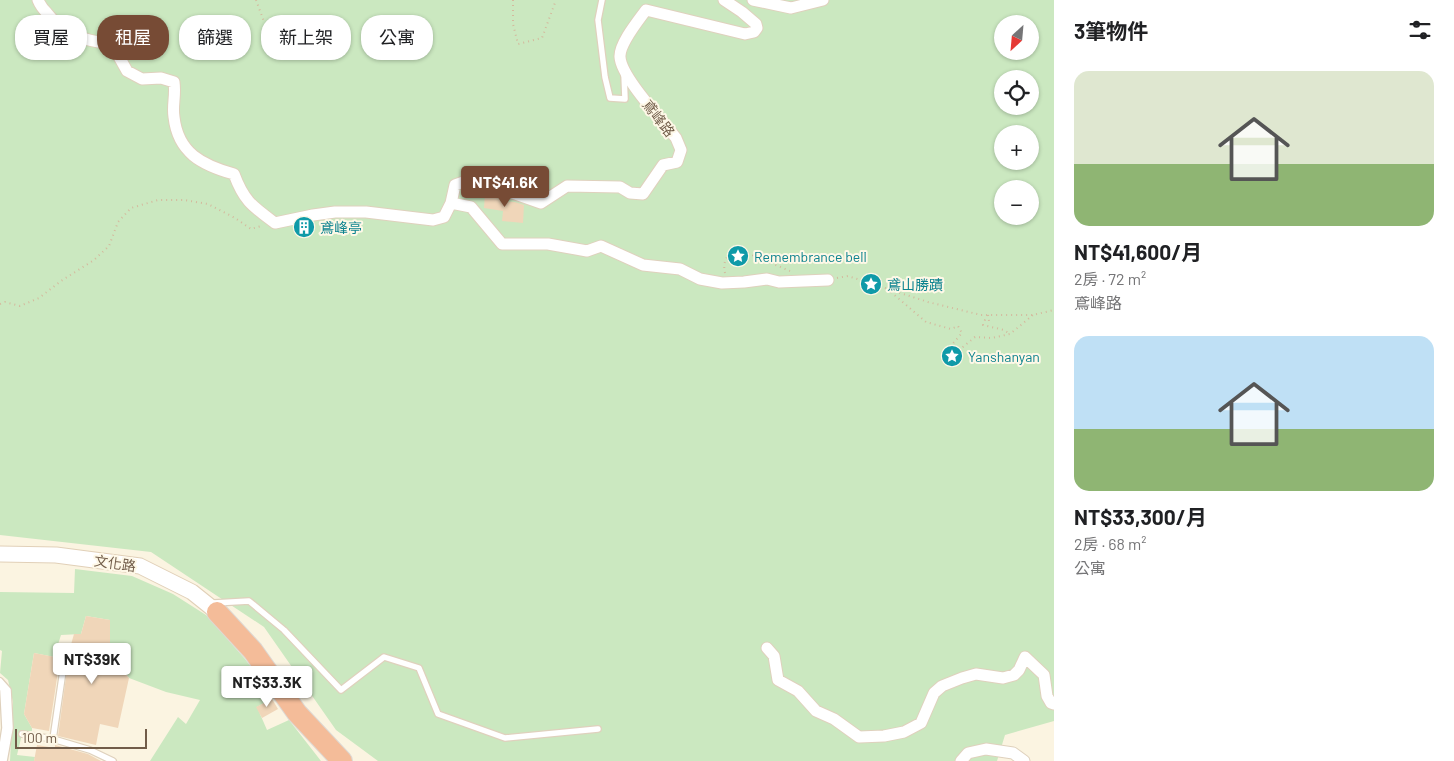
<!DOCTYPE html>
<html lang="zh-TW">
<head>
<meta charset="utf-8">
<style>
	body { margin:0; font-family:Barlow,"Noto Sans TC",sans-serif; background:#f6f6f6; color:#202124; height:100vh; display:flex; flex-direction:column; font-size:19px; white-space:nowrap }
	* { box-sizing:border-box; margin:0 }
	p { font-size:16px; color:#757577 }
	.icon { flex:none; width:28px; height:28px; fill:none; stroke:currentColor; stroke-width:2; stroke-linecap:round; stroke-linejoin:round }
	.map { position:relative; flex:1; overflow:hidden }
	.details { display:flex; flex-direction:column; background:#fff; width:400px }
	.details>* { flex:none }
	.guide { position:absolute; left:15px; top:15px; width:475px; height:45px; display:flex; gap:10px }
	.needle { width:32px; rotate:206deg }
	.controls { position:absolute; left:994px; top:15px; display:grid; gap:10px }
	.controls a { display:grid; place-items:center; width:45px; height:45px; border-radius:50%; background:#fff; box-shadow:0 1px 4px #0004; font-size:25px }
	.scale { position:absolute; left:15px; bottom:12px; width:132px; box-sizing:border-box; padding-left:5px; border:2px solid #715c49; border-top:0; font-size:14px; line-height:18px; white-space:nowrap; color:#715c49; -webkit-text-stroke:4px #fef8e7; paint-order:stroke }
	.price { position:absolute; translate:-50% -42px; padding:0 11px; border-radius:5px; background:#fff; color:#222; font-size:16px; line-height:32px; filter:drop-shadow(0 1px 2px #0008) }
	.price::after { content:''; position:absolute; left:50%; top:30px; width:15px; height:11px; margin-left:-8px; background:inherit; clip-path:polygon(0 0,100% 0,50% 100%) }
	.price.current { background:#774b35; color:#fff }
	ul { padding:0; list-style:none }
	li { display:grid; align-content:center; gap:10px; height:265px; padding:0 20px }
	li span { display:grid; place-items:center; height:155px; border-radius:15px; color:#555 }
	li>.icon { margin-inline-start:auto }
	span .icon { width:90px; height:90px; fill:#fffc; stroke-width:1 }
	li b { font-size:21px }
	h2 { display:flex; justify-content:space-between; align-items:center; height:60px; padding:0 20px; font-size:21px }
	.tag { padding:0 18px; border-radius:20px; background:#fff; box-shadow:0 1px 4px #0004; font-size:18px; line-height:45px }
	.tag.current { background:#774b35; color:#fff }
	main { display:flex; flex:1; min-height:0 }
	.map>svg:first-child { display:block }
</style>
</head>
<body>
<main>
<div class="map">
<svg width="1054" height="761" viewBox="0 0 1054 761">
	<rect width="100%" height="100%" fill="#fbf4e1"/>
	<path fill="#cbe8c0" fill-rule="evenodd" d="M0,0H1054V721L1005,735L997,761H378L336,730L264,627L151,552L0,535ZM1002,24H1030V51H1002ZM1002,79H1030V106H1002ZM1002,134H1030V161H1002ZM1002,189H1030V216H1002Z
		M75,569L132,576L173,594L206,615L245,659L274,697L257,707L267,730L289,720L321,761H150L178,717L186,724L200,700L166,692L129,678L110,655V620L86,616L81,634L61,635L54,657L34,653L24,714L32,728V736L22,734L17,755L35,757L34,761H10L13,702L8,680L0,673L2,651L0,650V592L74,593Z"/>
	<path fill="#f0d6b9" d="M485,192L501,197L500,201L515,202L524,205L523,223L502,221L503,211L484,208Z
		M86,616L110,620V655L129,678L118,728L100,724L96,745L58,736L70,648L74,634H81Z
		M34,653L60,658L49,731L32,728L24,714Z
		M272,699L278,709L262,718L256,707Z
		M37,745L55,748V745L88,754L101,761H34Z"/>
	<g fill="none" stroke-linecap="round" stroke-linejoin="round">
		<g stroke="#dfd1bd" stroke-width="8">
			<path id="lane" d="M602,0L598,20L605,77L610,98L625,99L624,74
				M214,603L249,601L284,630L341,690L384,657L419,668L438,714L505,738L598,729
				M66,650L53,739L90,750L113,761
				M0,681L8,690L10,728L4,761
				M22,734L53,739
				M0,760L5,728L3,690L1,685"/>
		</g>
		<g stroke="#dfd1bd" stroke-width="13">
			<path id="street" d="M38,0C40,5 43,9 47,13C64,35 85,41 112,44L127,71L142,79L161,78L174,82C176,96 172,105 174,117C178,153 202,165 234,174C244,201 252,206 275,223L313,215L335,212H366L433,220L444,217L451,203L471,207L502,244H548L587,251L601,246L643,265L680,269L700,279L722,283L744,282L767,279L779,282L828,280
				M753,0L791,8L823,0
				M451,203L455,185L472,179L541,203L567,186L620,187L630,193L643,194L663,165L677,162L681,150L676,138C663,121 621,77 620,57C619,44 638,21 646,10L745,34L754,32L757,28L756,24L742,12L724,0
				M767,648L774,656L778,680L798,691L816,711L834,719L859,737L884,736L904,732L921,723L934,693L942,686L962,678L976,674L1003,678L1014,675L1019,670L1025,657L1044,675L1047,696L1051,703L1054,704
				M961,761L968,753L986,749L1013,753L1024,761"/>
		</g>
		<g stroke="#e1d0b8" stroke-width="17">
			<path id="secondary" d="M0,554L56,555L140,566L192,592L217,612"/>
		</g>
		<g stroke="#ddd8d3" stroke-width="22">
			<path id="highway" d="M217,612L253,651L297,713L342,761"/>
		</g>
		<path stroke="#d4b99d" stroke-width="2" stroke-dasharray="1 4" stroke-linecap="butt" d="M256,0L263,19L276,29L288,31
			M513,0V24L518,44L542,38L556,0
			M725,273C722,261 728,251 740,250L790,271
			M837,278L848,276L928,302L981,315H1033L1054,310
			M891,292L926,322L951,329L958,326L962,333L949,348L952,356L975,337L992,338L1010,334L1033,315
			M0,304L5,302L20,306L39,298L61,281L94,260L109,246L118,222L131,208L158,200H184L208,204L235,218L251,229L261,226
			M988,315L989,321L985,320L983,325L1004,330L1010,334"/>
		<use href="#lane" stroke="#fff" stroke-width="5.5"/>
		<use href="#street" stroke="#fff" stroke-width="11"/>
		<use href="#secondary" stroke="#fff" stroke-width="15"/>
		<use href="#highway" stroke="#f4bc99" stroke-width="20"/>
	</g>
	<defs>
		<g id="building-disc" transform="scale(1.125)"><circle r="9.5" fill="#0f9aa8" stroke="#fef8e7"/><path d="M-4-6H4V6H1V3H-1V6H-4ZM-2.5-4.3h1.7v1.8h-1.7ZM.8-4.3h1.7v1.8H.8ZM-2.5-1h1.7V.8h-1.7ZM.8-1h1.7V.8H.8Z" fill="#fff"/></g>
		<g id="sight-disc" transform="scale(1.125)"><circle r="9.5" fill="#0f9aa8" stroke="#fef8e7"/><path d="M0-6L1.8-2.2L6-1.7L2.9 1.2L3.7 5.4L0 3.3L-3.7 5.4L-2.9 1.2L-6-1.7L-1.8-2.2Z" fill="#fff"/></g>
	</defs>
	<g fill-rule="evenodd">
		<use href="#building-disc" x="304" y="227"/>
		<use href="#sight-disc" x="738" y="256"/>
		<use href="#sight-disc" x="871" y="284"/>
		<use href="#sight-disc" x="952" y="356"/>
	</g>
	<g text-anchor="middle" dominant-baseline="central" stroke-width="4" stroke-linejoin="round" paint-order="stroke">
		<g font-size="14" fill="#715c49" stroke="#fef8e7">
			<text transform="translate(659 118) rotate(52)">鳶峰路</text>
			<text transform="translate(115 563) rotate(8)">文化路</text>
		</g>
		<g font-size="14" fill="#0d838f" stroke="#fef8e7" text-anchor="start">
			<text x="320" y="227">鳶峰亭</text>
			<text x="754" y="256">Remembrance bell</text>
			<text x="887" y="284">鳶山勝蹟</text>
			<text x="968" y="356">Yanshanyan</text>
		</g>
	</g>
</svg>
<div class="controls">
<a><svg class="needle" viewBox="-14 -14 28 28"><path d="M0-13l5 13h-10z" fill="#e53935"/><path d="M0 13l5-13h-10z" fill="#757577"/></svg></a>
<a><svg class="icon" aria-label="locate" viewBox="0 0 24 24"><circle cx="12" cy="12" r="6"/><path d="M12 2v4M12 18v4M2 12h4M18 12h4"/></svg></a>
<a>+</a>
<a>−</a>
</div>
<div class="scale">100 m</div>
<b class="price current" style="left:505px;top:208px">NT$41.6K</b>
<b class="price" style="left:92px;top:685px">NT$39K</b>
<b class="price" style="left:267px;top:708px">NT$33.3K</b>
<div class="guide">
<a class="tag">買屋</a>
<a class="tag current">租屋</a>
<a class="tag">篩選</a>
<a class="tag">新上架</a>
<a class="tag">公寓</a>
</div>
</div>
<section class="details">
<h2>3筆物件<svg class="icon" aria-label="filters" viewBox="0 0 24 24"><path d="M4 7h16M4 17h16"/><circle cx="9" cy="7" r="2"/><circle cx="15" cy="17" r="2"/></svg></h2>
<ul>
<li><span style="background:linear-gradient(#dfe7d0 60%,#8fb573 0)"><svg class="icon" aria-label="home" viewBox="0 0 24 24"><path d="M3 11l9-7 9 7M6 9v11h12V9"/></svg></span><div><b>NT$41,600/月</b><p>2房 · 72 m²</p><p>鳶峰路</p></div></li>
<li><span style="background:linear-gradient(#bfe0f5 60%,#8fb573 0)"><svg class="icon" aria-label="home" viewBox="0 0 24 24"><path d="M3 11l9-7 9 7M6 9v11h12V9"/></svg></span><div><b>NT$33,300/月</b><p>2房 · 68 m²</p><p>公寓</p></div></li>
</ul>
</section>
</main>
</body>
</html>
